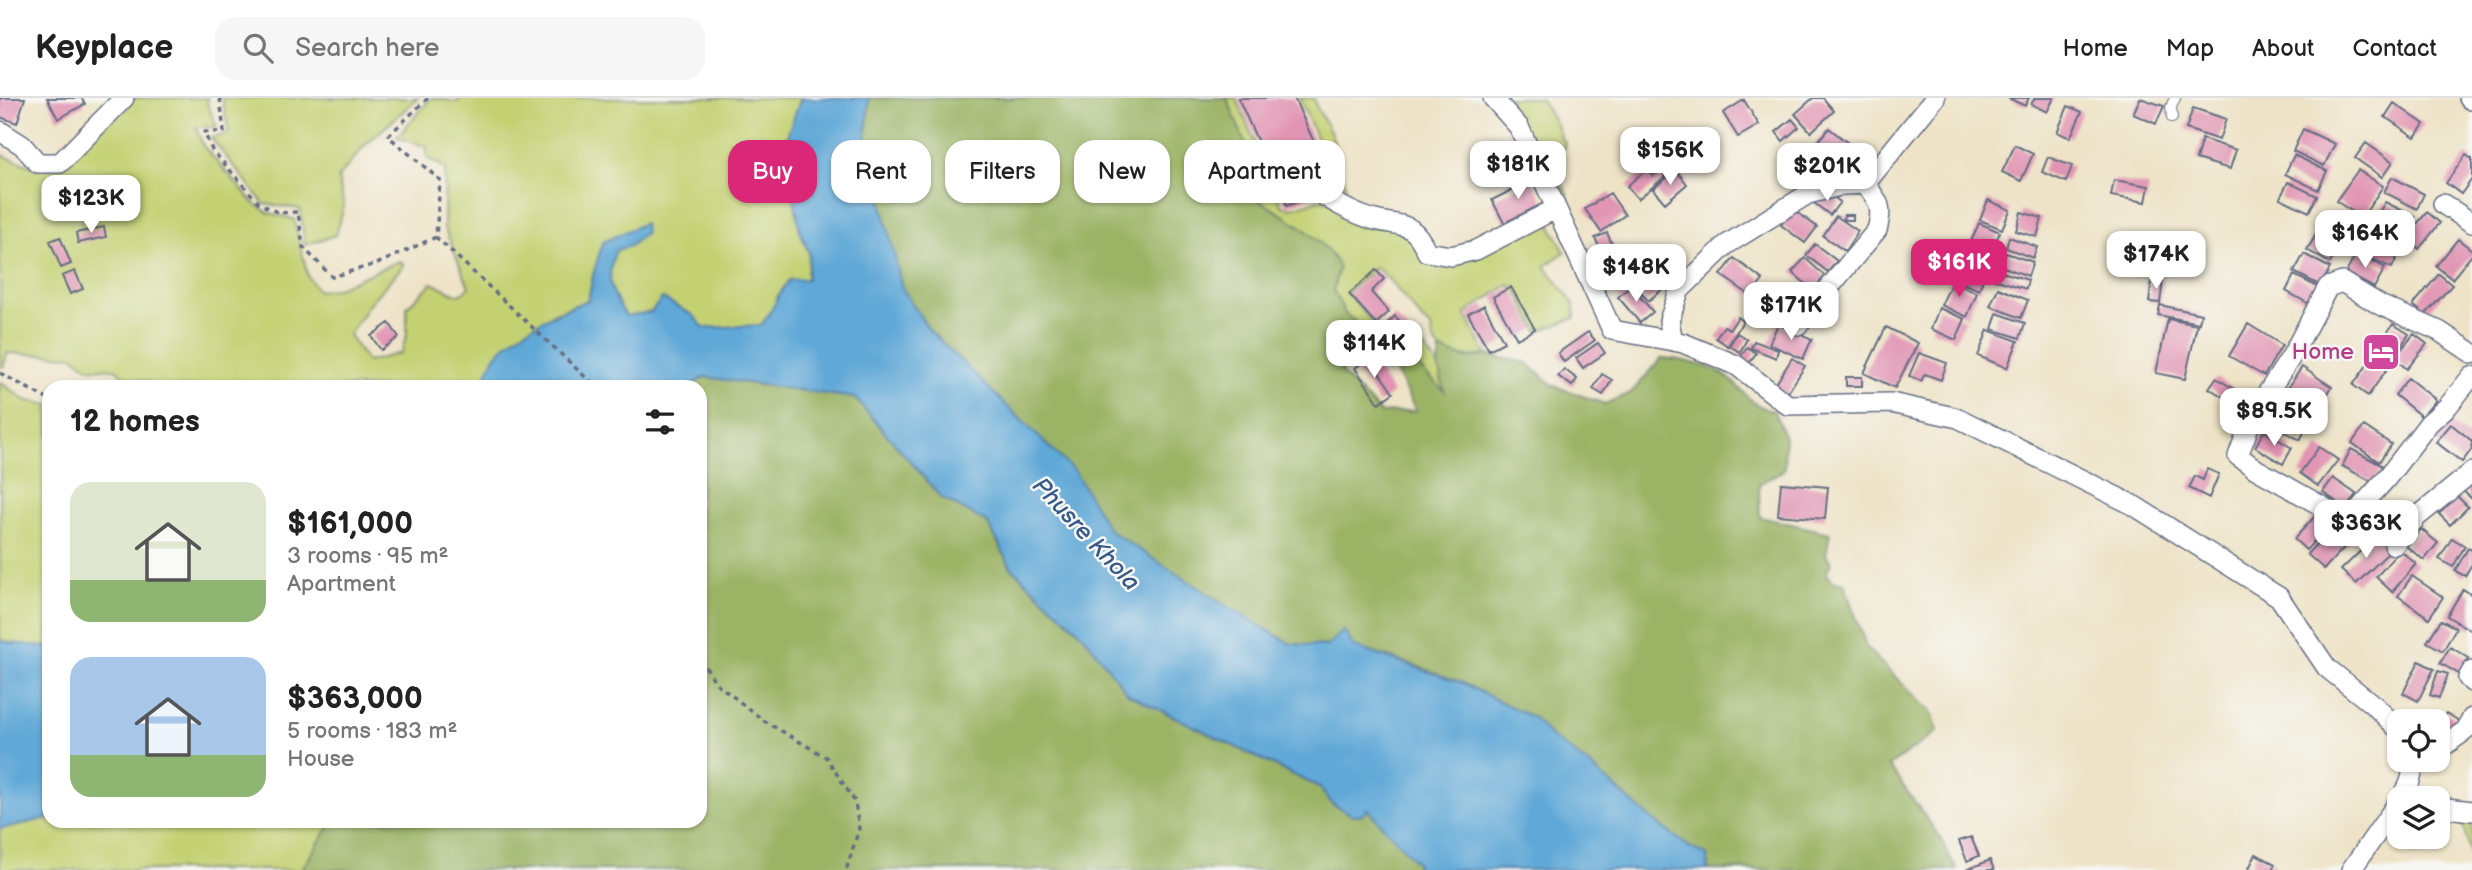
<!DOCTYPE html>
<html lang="en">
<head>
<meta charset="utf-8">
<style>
	body { margin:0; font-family:"Balsamiq Sans",sans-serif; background:#f6f6f6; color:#222; height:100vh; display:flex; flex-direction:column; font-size:26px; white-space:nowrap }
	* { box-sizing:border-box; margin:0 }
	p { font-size:23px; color:#767676 }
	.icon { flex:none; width:38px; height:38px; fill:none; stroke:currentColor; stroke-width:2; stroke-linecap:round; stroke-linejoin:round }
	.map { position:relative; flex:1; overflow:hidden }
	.drawer { position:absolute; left:42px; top:282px; width:665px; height:448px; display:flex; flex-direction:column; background:#fff; border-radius:21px; box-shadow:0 2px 5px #0004 }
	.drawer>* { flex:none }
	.guide { position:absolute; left:728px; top:42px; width:665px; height:63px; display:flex; gap:14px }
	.buttons { position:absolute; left:2387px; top:611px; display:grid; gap:14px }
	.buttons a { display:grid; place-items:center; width:63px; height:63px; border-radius:14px; background:#fff; box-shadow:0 2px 5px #0004; font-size:35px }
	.price { position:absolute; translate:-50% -60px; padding:0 16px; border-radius:14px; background:#fff; color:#222; font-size:23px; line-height:46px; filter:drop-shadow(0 2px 4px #0008) }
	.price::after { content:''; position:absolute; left:50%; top:42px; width:21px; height:16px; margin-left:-10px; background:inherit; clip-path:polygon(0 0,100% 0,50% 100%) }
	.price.on { background:#db2777; color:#fff }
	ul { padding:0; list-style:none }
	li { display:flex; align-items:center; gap:21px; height:175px; padding:0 28px }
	li span { display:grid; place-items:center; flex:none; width:196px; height:140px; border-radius:21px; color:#555 }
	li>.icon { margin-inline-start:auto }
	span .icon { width:84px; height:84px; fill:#fffc; stroke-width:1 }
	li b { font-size:30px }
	h2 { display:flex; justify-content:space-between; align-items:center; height:84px; padding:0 28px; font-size:30px }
	.pill { padding:0 24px; border-radius:21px; background:#fff; box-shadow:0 2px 5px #0004; font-size:24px; line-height:63px }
	.pill.on { background:#db2777; color:#fff }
	header { display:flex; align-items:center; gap:42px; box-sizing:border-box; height:98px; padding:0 35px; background:#fff; border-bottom:2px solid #e0e0e0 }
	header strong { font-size:33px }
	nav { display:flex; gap:38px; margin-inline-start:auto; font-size:24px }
	.search { width:490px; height:63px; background:#f6f6f6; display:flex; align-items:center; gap:18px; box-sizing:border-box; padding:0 24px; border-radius:21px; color:#767676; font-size:26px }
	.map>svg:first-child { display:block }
</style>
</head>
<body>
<header>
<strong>Keyplace</strong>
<div class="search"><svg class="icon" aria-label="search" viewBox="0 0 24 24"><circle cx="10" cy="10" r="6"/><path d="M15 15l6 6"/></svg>Search here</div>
<nav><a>Home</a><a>Map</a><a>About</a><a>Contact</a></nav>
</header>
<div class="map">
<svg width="2472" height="772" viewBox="0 0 2472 772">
	<rect width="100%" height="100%" fill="#f6f6f2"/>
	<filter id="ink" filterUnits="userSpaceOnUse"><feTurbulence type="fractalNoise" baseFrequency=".0143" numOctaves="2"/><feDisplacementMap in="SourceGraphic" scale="14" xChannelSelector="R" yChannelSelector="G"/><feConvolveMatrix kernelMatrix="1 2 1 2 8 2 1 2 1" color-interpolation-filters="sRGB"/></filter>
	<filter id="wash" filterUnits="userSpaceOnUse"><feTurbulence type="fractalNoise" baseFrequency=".00686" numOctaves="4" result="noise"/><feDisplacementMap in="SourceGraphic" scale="28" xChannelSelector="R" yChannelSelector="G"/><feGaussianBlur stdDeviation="1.57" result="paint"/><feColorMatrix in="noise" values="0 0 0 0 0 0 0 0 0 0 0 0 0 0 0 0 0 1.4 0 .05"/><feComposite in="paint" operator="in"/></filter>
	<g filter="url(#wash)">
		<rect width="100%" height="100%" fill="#eee3c7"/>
		<path fill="#c4d173" stroke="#708068" stroke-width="2" d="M132,0H208L207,5L217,29H196L203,48L254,105L269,115L294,121L308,179L318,193L335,191L399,163L404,167L371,203L349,237L367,264L401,255L407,236V209L432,185L459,197L469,189L444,129L445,70L427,60V49L397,39L431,0L458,4L461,0H801L788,66L800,133L809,155L807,181L778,197L773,213L761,228L704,230L693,217L651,214L626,218C609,193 605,181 616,152L630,148L643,126L594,173L588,202L552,216L487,278L480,289H154L149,284L124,278L115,271L89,270L73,258L7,255L4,268L0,269V56L38,71Z
			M222,0H418L364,48L338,80L344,108L336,137L305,147L300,111L264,106L211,40L229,35Z
			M1227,0H1236L1282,108L1291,110L1322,101L1405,131L1424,159L1437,169L1485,151L1538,126H1550L1565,154L1545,168L1574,206L1575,220L1538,233L1516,191L1508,187L1465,216L1487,257C1464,260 1432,260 1431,230C1410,211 1397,187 1376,169L1347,195L1401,258L1418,242L1438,268L1445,294L1393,268L1388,274L1362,252L1369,234L1345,216L1333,192L1339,169L1303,130L1257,101L1242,38Z
			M1299,0H1314L1316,8L1332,37L1349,102L1338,96L1325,59Z
			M1502,0H1540C1547,13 1557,23 1560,39L1565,44L1564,50L1558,54L1562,86L1568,96V125Z
			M0,284L25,302L49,307V550C33,544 14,549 0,542Z
			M2472,718V763L2461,720Z
			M49,720V723H333L301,772H0V731Z"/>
		<path fill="#9bb365" stroke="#5b7162" stroke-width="2" d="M869,0H1227L1242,38L1263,81L1257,101C1287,120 1322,137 1339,169L1333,192L1345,216L1369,234L1362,252L1339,253L1342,276L1381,315L1416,313L1393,268L1412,263L1444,293L1438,268L1440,252L1466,260L1487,257L1527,265L1554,288L1605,306L1631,295L1662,260C1680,261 1712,268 1726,278C1746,293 1746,306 1774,313L1785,340L1784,372L1759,386L1760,419L1830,435L1826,456L1831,465L1826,476L1833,484L1844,485L1867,551L1932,615L1938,633L1889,668L1939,738L1957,772H1708L1706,757L1691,750L1655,724L1589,667L1549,637L1533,620L1460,584L1411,566L1354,549L1291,546L1220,504L1109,432L1074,374L930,233L902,190L866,40Z
			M705,279L855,300L942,400L988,425L1011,470L1083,537L1128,596L1289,675L1320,689L1332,706L1367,710L1418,765L1415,772H301L333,723H700V289H687Z"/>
		<path fill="#61a8d7" stroke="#3e6c9a" stroke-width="2" d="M801,0H869L866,40L902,190L930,233L1075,374L1109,432L1220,504L1291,546L1327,548L1344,532L1354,549L1460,584L1534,620L1549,637L1589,667L1655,724L1691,750L1707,757L1708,772H1415L1417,765L1367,711L1363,717H1352L1332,706L1320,689L1289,675L1128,596L1083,537L1011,469L988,425L942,400L855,300L705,279L687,289H480C486,278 490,264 498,255C521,229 557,215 588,202L594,173L603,144L644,125L645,135L630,148L616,152C605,180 610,194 626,218L651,214L662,200L693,217L704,230L761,227C773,213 777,197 789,182L807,181L809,155L800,133L788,67V35Z
			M0,542C14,549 33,544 49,550V720L0,731Z"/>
		<g id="blocks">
			<path fill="#e195b3" d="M0,0H25L17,25L0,19Z
				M47,0H82L85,6L58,21Z
				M1238,0H1294L1334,88L1287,108Z
				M1813,0H1823L1834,13L1811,34L1795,16Z
				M2008,0H2029L2025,8Z
				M2035,0H2054L2047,14L2031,6Z
				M2140,0L2164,8L2156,26L2133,16Z
				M1744,2L1759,27L1738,39L1723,15Z
				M2394,5L2424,26L2415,39L2385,19Z
				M2068,8L2082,14L2070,40L2057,34Z
				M2193,10L2226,21L2219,42L2186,31Z
				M1792,21L1799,29L1783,43L1776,34Z
				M1829,30L1854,50L1841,66L1816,45Z
				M2303,31L2335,46L2324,68L2293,53Z
				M2202,41L2236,52L2230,71L2196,61Z
				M2366,45L2393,64L2382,79L2355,60Z
				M2015,47L2033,56L2021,83L2002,74Z
				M2294,57L2327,73L2318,92L2285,76Z
				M2466,57L2472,61V81L2461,96L2446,85Z
				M2048,59L2072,68L2066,84L2042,74Z
				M1647,71L1653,78L1661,72L1666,78L1638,101L1627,88Z
				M1676,72L1687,86L1665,105L1653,91Z
				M2358,72L2383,88L2362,120L2336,103Z
				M2392,79L2424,96L2417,111L2384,94Z
				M1532,82L1544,105L1504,125L1492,102Z
				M2114,82L2149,88L2146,104L2111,98Z
				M2288,84L2317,98L2309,114L2280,100Z
				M1610,95L1625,117L1601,134L1585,111Z
				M1830,96L1840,104L1830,117L1810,102Z
				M1988,102L2010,112L2002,131L1980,122Z
				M2385,104L2415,119L2398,149L2401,151L2392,170L2361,156L2370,136L2388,144L2366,133L2375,117L2377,118Z
				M1793,111L1817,129L1805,145L1781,127Z
				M2021,114L2042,120L2037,139L2016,133Z
				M2427,114L2440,125L2419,151L2406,139Z
				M1844,117H1853V122H1843Z
				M1836,118L1858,133L1845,153L1823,138Z
				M1979,125L2000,134L1990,157L1969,148Z
				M104,129L106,139L78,145L76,135Z
				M2318,133L2341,146L2330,165L2307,152Z
				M1607,135L1614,150L1602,155L1595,140Z
				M60,139L71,166L61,170L50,143Z
				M2009,139L2037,149L2033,160L2006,150Z
				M2458,141L2472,152V157L2452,181L2436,168Z
				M1815,146L1837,163L1828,174L1806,157Z
				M1966,154L1990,163L1979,192L1954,182Z
				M2357,154L2385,170L2374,190L2346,175Z
				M2006,155L2033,164L2028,178L2001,168Z
				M2304,156L2330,170L2321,188L2294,174Z
				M1734,160L1763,182L1751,198L1721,177Z
				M1805,160L1825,178L1813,192L1792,174Z
				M1643,163L1665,189L1648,203L1627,177Z
				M1376,172L1384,181L1371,194L1389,214L1376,226L1349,196Z
				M1996,172L2028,182L2026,191L1994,181Z
				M75,173L83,191L70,196L62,178Z
				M2439,176L2452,187L2425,217L2413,207Z
				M2294,177L2320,190L2311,207L2286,193Z
				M2152,181L2163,182L2160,205L2149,204Z
				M1952,184L1977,195L1967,219L1941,207Z
				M1631,188L1653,214L1640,225L1618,199Z
				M1511,189L1535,231L1517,241L1493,199Z
				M1998,190L2028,202L2021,220L1990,208Z
				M1484,207L1504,244L1489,252L1468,216Z
				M2160,207L2201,216L2199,225L2158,217Z
				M1939,210L1965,221L1956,242L1931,231Z
				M1997,215L2025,225L2020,240L1992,231Z
				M1395,218L1415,240L1400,254L1380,232Z
				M1738,219L1743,223L1728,248L1716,240L1724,228L1730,231Z
				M2168,221L2197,227L2185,281L2156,275Z
				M389,225L399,239L381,252L371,238Z
				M1778,226L1812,241L1803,261L1769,246Z
				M2248,226L2282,247L2264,278L2229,258Z
				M2393,226L2409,236L2390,265L2374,255Z
				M1886,229L1918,245L1895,290L1864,275Z
				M1988,232L2018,243L2007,270L1978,258Z
				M1588,234L1595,242L1564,264L1558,255Z
				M1737,235L1747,241L1740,254L1729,248Z
				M2414,236L2427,246L2407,271L2394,260Z
				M1754,243L1778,252L1776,260L1751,250Z
				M1598,245L1605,255L1583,270L1576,260Z
				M1747,249L1756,255L1748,267L1739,261Z
				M1919,255L1947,265L1941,282L1925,276L1921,283L1909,278Z
				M1369,260L1393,295L1379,305L1355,270Z
				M1792,260L1805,268L1787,296L1774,289Z
				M2372,260L2387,271L2368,298L2353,287Z
				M2302,269L2332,289L2313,318L2282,299Z
				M1564,271L1577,281L1572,288L1558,278Z
				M1602,276L1612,282L1603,297L1593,291Z
				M1846,279H1862V288H1846Z
				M2216,280L2254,303L2247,314L2209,290Z
				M2408,280L2436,302L2422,319L2395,297Z
				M2278,303L2311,321L2300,342L2267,324Z
				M2451,326L2472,343V351L2462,364L2436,344Z
				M2364,328L2391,346L2379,364L2352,345Z
				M2264,333L2292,350L2283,366L2255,349Z
				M2319,349L2338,362L2318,388L2300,375Z
				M2351,351L2383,368L2374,385L2342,368Z
				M2207,371L2219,376L2209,400L2189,390L2195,378L2203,382Z
				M2333,380L2356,396L2346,411L2323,394Z
				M2472,382V401L2462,392Z
				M1781,385L1828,389L1825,421L1778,417Z
				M2457,398L2468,409L2450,427L2439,416Z
				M2385,406L2408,418L2402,431L2378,419Z
				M2317,416L2329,427L2306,452L2294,441Z
				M2337,424L2354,439L2324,471L2307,456Z
				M2421,431L2438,445L2424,462L2406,448Z
				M2377,437L2391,452L2356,486L2341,472Z
				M2452,440L2465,448L2453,469L2439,461Z
				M2468,450L2472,452V466L2465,478L2455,473Z
				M2400,452L2416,466L2392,494L2376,479Z
				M2412,478L2443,499L2429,520L2398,498Z
				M2463,491L2472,497V533L2447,518Z
				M2441,522L2456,530L2443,553L2427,544Z
				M2450,549L2469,560L2459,576L2440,565Z
				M2419,563L2434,571L2418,603L2403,595Z
				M2438,573L2448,576L2439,600L2430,597Z
				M2446,615L2461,624L2450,641L2438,633V628Z
				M1971,739L1979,758L1967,763L1959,743Z
				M2256,756L2275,766L2272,772H2248Z
				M1990,762L1994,772H1966Z"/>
		</g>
	</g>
	<g filter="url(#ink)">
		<use href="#blocks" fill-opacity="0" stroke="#656e83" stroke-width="2"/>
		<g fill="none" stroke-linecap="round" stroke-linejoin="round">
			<g stroke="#656e83" stroke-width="12">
				<path id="service" d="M2172,20L2171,9L2175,0"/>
			</g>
			<g stroke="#656e83" stroke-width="22">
				<path id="minor" d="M1493,0L1519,29L1612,232L1673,243
					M1935,0L1865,86L1843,87L1808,96L1726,147L1679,193L1669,223L1673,243L1683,245L1736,267L1788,307L1891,305L1958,320L2133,407L2279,499L2327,570L2376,609L2399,632
					M2469,0L2472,2
					M0,33L22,47L38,65H60L124,0
					M1324,98C1340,108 1356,117 1375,122C1404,129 1413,123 1427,154L1451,158L1476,152L1555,111
					M2443,106L2472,125
					M1798,227L1877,132C1883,110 1880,104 1865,86
					M2472,255L2439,233L2380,207L2342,184L2328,189L2291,259L2253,317L2238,358L2256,371L2348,423L2386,381L2429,325L2448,308L2472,278
					M2394,447L2417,419L2472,374
					M2472,573L2468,580L2472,584
					M2438,652L2466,632L2472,620
					M2401,700C2410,688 2414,677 2412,662
					M2438,709L2472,713
					M2351,772L2399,703"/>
			</g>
			<path stroke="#656e83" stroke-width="3.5" stroke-dasharray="5 5" stroke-linecap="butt" d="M220,0L224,34H204L212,52L259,105L279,115L298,114L303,149L332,179L379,165L436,139
				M428,0L388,38L440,82L436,139L596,289
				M0,275L49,302
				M700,560L716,585L764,623L826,659L855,704L859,731L847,769L849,772"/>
			<use href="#service" stroke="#fff" stroke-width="10"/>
			<use href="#minor" stroke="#fff" stroke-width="19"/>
		</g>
	</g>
	<defs>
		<g id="hotel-square" transform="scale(2.0125)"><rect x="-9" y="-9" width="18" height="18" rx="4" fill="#d1479c" stroke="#f6f6f2"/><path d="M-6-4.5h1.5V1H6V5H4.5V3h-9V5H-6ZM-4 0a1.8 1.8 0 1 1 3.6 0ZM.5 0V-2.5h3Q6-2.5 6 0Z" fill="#fff"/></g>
	</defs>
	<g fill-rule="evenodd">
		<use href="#hotel-square" x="2381" y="254"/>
	</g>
	<g text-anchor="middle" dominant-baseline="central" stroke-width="5" stroke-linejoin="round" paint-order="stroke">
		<g font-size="23" fill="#b23c85" stroke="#f6f6f2" text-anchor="end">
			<text x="2354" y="254">Home</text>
		</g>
		<g font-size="24" font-style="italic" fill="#345988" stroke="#f6f6f2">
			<text transform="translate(1086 436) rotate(47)">Phusre Khola</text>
		</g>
	</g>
</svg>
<div class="buttons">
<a><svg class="icon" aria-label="locate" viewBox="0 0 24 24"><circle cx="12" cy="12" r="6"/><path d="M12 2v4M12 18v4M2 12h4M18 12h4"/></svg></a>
<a><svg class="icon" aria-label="layers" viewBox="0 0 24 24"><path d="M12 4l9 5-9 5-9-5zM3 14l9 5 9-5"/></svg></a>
</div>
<b class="price" style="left:1670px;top:89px">$156K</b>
<b class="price" style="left:1518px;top:103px">$181K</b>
<b class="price" style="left:1827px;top:105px">$201K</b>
<b class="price" style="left:91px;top:137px">$123K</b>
<b class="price" style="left:2365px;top:172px">$164K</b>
<b class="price" style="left:2156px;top:193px">$174K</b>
<b class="price on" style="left:1959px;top:201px">$161K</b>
<b class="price" style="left:1636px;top:206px">$148K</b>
<b class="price" style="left:1791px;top:244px">$171K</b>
<b class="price" style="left:1374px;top:282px">$114K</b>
<b class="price" style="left:2274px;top:350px">$89.5K</b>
<b class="price" style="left:2366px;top:462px">$363K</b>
<div class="guide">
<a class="pill on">Buy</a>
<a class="pill">Rent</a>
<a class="pill">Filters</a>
<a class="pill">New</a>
<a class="pill">Apartment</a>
</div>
<section class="drawer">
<h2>12 homes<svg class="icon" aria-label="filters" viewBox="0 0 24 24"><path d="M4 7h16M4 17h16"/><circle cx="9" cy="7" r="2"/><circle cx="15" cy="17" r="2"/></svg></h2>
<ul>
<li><span style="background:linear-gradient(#dfe7d0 70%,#8fb573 0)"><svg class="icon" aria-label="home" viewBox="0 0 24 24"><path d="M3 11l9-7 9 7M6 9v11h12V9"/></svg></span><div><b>$161,000</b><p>3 rooms · 95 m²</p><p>Apartment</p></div></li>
<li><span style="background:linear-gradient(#a9c7e8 70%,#8fb573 0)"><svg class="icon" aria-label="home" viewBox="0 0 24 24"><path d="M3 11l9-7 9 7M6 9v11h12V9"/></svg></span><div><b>$363,000</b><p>5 rooms · 183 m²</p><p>House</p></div></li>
</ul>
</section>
</div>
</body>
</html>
